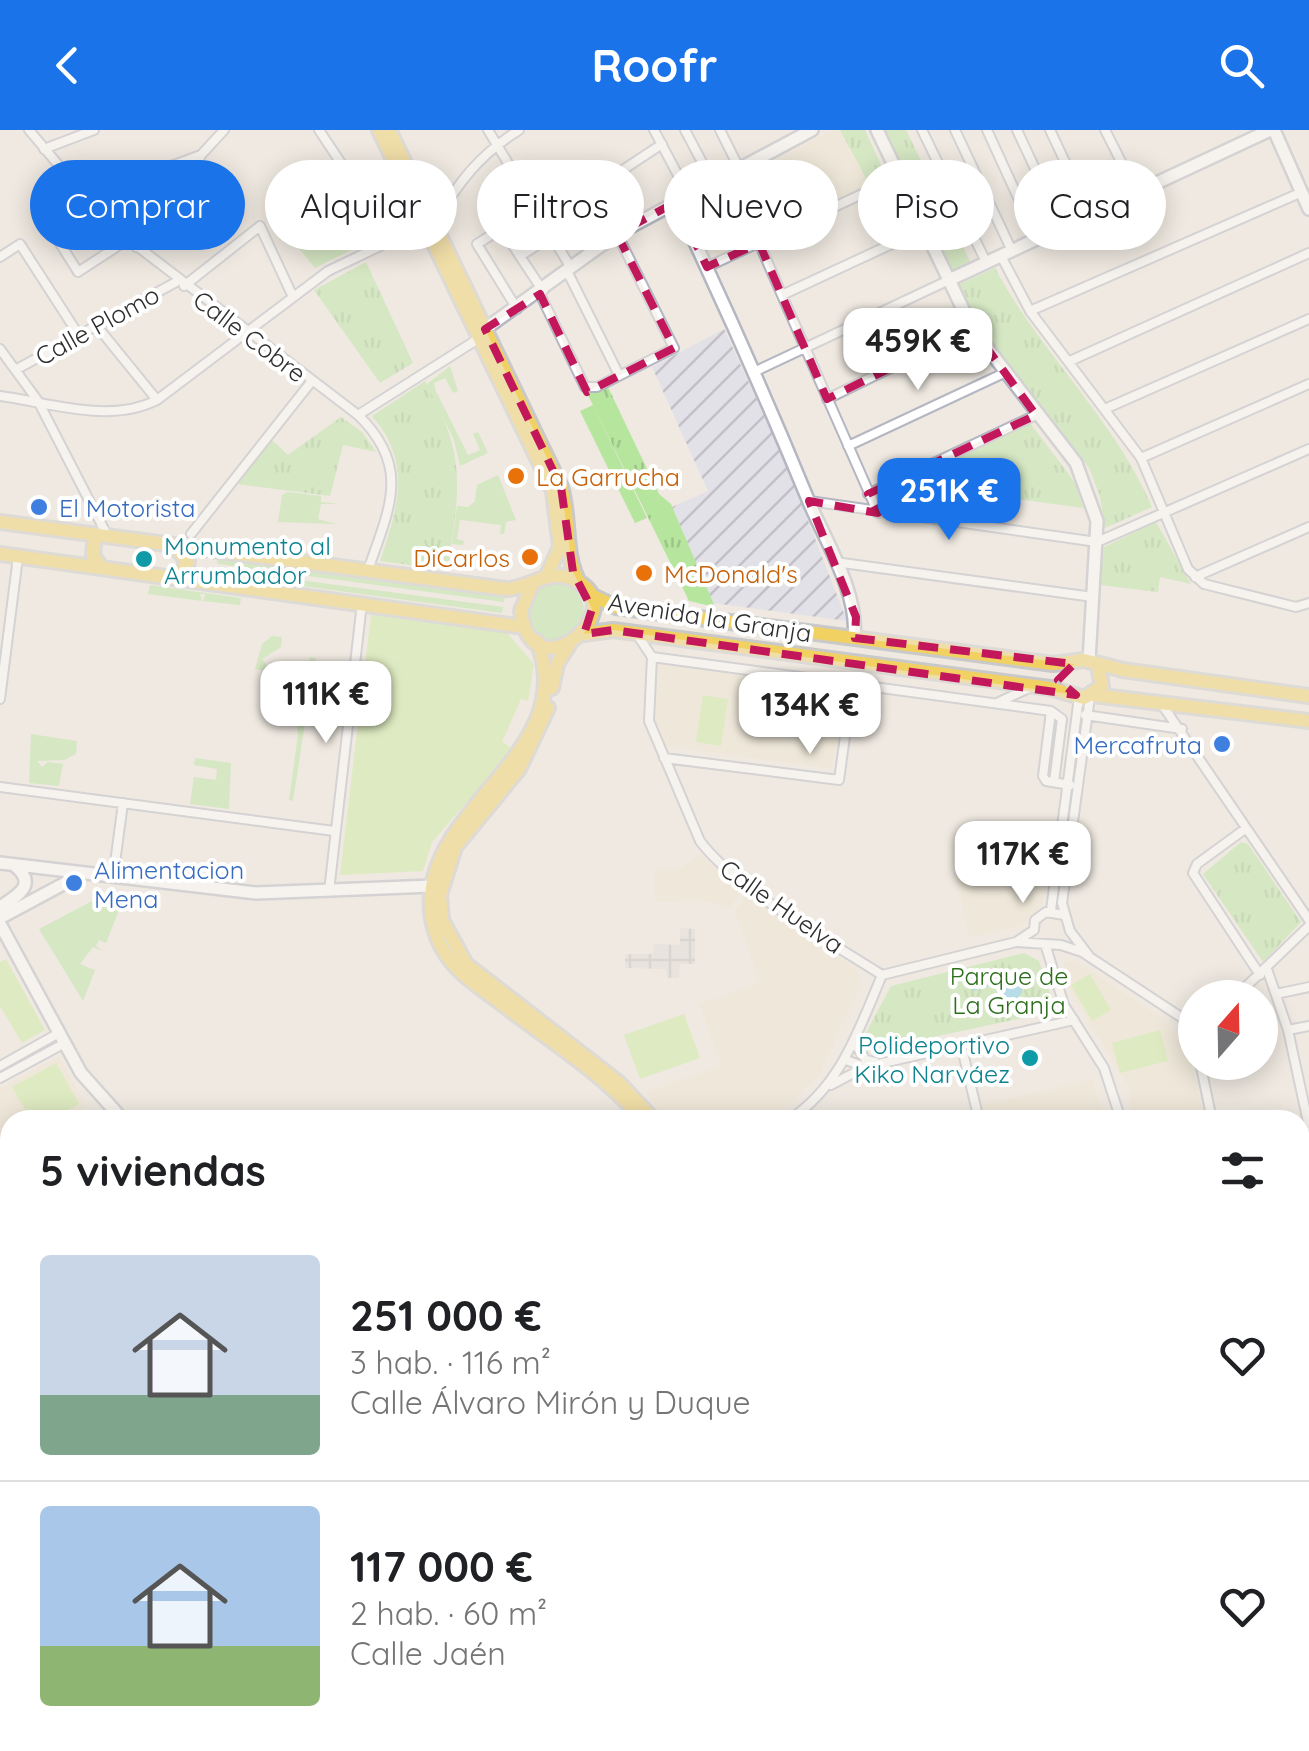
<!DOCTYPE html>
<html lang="es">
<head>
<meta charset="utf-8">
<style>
	body { margin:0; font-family:Quicksand,sans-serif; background:#f6f6f6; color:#202124; height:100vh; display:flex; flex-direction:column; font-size:38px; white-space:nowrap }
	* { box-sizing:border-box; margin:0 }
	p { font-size:32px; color:#757577 }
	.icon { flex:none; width:55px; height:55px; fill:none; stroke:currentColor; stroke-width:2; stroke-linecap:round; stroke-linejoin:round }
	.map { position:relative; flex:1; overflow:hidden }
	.drawer { position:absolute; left:0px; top:980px; width:1310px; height:642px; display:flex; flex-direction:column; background:#fff; border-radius:30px 30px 0 0; box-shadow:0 5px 25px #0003 }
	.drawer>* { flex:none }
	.banner { position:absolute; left:30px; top:30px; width:1250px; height:90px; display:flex; gap:20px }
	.needle { width:65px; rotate:20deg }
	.tools { position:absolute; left:1178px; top:850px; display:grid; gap:20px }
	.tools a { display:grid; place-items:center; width:100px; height:100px; border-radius:50%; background:#fff; box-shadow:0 5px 25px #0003; font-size:50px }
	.price { position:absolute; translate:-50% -85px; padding:0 22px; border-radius:20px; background:#fff; color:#222; font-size:32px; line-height:65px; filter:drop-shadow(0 2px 5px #0008) }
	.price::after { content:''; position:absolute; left:50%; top:60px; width:30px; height:22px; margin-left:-15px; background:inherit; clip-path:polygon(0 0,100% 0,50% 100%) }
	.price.selected { background:#1a73e8; color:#fff }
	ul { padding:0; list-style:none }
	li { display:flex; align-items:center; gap:30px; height:250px; padding:0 40px }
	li+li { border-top:2px solid #e0e0e0 }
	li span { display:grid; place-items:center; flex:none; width:280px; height:200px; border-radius:10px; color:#555 }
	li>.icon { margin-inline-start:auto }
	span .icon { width:120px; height:120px; fill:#fffc; stroke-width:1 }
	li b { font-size:42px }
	h2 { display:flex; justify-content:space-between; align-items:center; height:120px; padding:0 40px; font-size:42px }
	.chip { padding:0 35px; border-radius:45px; background:#fff; box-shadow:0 5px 25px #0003; font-size:35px; line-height:90px }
	.chip.selected { background:#1a73e8; color:#fff }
	header { display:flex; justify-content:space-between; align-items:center; height:130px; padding:0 40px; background:#1a73e8; color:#fff; font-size:45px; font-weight:700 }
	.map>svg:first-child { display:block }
</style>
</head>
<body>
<header><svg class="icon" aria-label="back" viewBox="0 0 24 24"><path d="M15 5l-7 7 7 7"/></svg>Roofr<svg class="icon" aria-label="search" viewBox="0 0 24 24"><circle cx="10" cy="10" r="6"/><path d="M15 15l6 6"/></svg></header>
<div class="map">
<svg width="1309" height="1621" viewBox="0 0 1309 1621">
	<defs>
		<pattern id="industrial-furrows" width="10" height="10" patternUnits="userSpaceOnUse" patternTransform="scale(2.5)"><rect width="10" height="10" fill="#e3e1e8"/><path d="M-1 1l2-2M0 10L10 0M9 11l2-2" fill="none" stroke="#c3c1c7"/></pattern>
		<pattern id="park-tufts" width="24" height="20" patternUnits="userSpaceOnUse" patternTransform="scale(2.5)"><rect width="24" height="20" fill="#b6e59e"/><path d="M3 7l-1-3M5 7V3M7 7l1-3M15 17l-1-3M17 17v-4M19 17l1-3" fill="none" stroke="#9dc588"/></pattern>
		<pattern id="plaza-grid" width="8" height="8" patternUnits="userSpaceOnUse" patternTransform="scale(2.5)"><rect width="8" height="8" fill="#dfdcd8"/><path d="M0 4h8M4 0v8" fill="none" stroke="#c0bdba"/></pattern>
	</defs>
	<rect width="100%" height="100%" fill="#efe9e1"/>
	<path fill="url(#industrial-furrows)" d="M724,199L783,326L847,491L713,473L672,377L708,361L652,237Z"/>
	<path fill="#f0e6d1" d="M833,0H840L869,54L717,126L715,122L709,124L686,77Z
		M658,533L842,558L846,563L832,639L665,616L655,590Z
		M1052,702L1043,774L1021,796L969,808L952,727Z
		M700,724L742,760L729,780L706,771L655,772V739H678Z
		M747,763L856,839L861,854L818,947L782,980L761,990H667L645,962L722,936L699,874L760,852L735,782Z
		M1075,830L1161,887L1189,923L1205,990H1133L1129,958L1064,850V833Z
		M59,926L87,977L63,990H10V1124L0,1107V958Z
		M1092,949L1106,990H985L982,975Z"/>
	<path fill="url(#park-tufts)" d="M840,0H865L886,46L869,54Z
		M884,0H906L970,131L951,141Z
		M362,75L381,105L315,138L297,116Z
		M366,132L413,233L380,253L314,160Z
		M995,138C1040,223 1114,288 1152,377L1105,398L1100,366L1089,338L978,196L958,155Z
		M887,186L907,224L873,240L854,201Z
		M425,251C468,328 459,357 448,440L380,431C398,377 413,333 372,286Z
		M607,255L659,364L671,374L715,477L689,471L587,263Z
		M341,287L362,302L376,322L343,315L330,366L237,354L272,310L288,325Z
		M1030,293L1076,354L1083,378L905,354Z
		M1156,392L1191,454L1160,447L1158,462L1100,455L1104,417Z
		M1241,712L1248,714L1301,792L1263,832L1203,744Z
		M1024,823L1039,831L1056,881L862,922L859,916L891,856Z
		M827,1613H918L926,1619L820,1621Z"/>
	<path fill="#b6e59e" d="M450,236L458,261L453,263L445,248L434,253L435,259L468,325L480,320L473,304L478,302L488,323L460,336L454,310L427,254Z
		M593,275L647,388L635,393L580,281Z
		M498,345L516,390L506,392L504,404H500L501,395L460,390L457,409L464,411L463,415L452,414L457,376L468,377L475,371L477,355Z
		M288,362L321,366V372L339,374H321L318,389L336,394L278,392L282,365Z
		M216,428L505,466L504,472L218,434Z
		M217,439L503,477L502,483L213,444Z
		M526 481a29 29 0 1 1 58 0a29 29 0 1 1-58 0Z
		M150,455L241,468L240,475L203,471L205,464H200L202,471L148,464Z
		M272,506L282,507L281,517L262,529L270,539L278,536L286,542L298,532L297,541L307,543L310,527L316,528L306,569L296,568L298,546L255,539L262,514Z
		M295,572H306L307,580L293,671L289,670L298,604Z
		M31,604L77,611L76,624L64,630L37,631L42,637L48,632L63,634L59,656L29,653Z
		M195,628L231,633L229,679L190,674L194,647L216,650L217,639L194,635Z
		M92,771L121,775L106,813L99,810L96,816L103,821L93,817L80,834L95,840L83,871L39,799Z"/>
	<path fill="#c9ec9a" d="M371,485L506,502L534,534L528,571L521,569L502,612L513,619L432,712L423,741L340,745Z
		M703,565L728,569L721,616L696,612Z
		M6,829L45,900L22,913L0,876V832Z
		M1090,844L1111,880L1092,891L1071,855Z
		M684,884L700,928L640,949L624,905Z
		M1160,900L1168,931L1120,943L1112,913Z
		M56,933L79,974L51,990H31L12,957Z"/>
	<path fill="url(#plaza-grid)" d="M680,798L695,799V834H680L679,848H667L666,839L625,838V824H653L654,814L680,815Z"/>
	<path fill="#75cff0" d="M988,843L1002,849L1016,843L1023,849L1022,863L1009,877L1000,873L1003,861L998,854L973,861L974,847Z"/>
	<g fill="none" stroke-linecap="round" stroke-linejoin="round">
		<g stroke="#b4b7c1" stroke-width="12">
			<path id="street" d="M29,0L108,94L358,285C412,337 389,379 368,440
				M319,0L392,110
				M488,0L571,138
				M654,0L689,66
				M685,0L713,53
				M720,0L739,38
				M922,0L986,132
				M955,0L1012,121
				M987,0L1037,109
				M1017,0L1062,97
				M1050,0L1090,85
				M1105,0L1137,63
				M44,19L94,0
				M435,92C458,53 479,25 519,0
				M544,92L662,14
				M502,99L543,161
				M127,110L78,142L48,94L87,67L201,25
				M759,113L878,383
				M136,117L177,72L201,25L224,0
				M520,126L552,106
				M1001,126L1030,181L1141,328L1188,439L1204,454L1296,477L1309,473
				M0,127L20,114L78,204
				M707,137L898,47
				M567,141L619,245
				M184,156L260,96L293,167
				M540,164L585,257H597L674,218L617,104
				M782,165L924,99
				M517,179L477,114L536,77
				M1030,181L1302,62
				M96,195L157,270
				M0,219L38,271L107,405
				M1070,231L1309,123
				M17,239L178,151
				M756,241L949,150
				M0,266C51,273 110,294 157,270L328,141L424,95
				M827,269L972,198
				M1107,278L1309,189
				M358,285L478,209
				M848,316L1004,243
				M1141,328L1309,254
				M868,364L1036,285
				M809,371L1097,412L1309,319
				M191,404L311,252
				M835,432L1093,467
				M1195,447L1309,397
				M638,506L652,527L649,591L700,711C736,759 829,811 882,845
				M652,527L1051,581L1043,646L1046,651L1070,655
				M0,569L18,427
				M999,572L1031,557
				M1163,576L1309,790
				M1051,581L1062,589L1054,652
				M1085,585L1182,599
				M664,628L839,650L852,555
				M0,657L334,701
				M1245,699L1197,734L1193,743L1260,845
				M113,748L123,673
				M329,761L362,473
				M1051,780L1079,567
				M1017,812L1061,815L1082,822L1193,895
				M1046,817L1064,875L1104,938L1121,990
				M1089,826L1070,801L1062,773L1090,567
				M1267,839L1288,900L1309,997
				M882,845L1016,812L1034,800L1035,790L1046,782L1064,785
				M1276,864L1309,857
				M1234,868L1309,796
				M1288,900L1309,896
				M854,913L866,930L875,932
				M961,914L979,990
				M846,930L865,937L1074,890
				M1200,932L1212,990
				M0,936L59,903
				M0,948L65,913
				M831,955L863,938
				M789,990C841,956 859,899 882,845
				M1300,1021L1309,1019
				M1300,1087L1309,1084
				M0,1150L10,1168
				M1300,1170L1309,1173
				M1300,1315L1309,1295
				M1300,1354L1309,1333
				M0,1361L10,1362
				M0,1418L10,1420
				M1300,1460L1309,1450
				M0,1464L10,1466
				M1300,1500L1309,1503
				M0,1543L10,1545
				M1300,1554L1309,1557
				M0,1588L10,1590
				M1300,1611L1309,1614
				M242,1612L244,1619L250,1612
				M391,1612L412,1621
				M521,1612L543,1621
				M753,1612L761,1621
				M1145,1612L1153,1621
				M1222,1612L1228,1621
				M1286,1612L1292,1621
				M95,1618L124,1621
				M174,1621L175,1612
				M210,1621L215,1612
				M228,1621L233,1612
				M281,1621L288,1612
				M322,1621L330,1612
				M369,1621L372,1612
				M434,1621L437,1612
				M595,1621L599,1612
				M652,1621L658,1612
				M1068,1621L1081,1612"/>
		</g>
		<g stroke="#b4b7c1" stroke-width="16">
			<path id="secondary" d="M877,0L972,198L1076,333L1097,391L1089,531
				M1274,0L1309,79
				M676,72C723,171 767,270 809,372C826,412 859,464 854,508
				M949,150L1270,0
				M485,199L617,104L812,0
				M0,733L256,763L432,756
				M0,777C19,765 38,754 14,735
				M0,788L82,744
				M0,794L81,943L123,990
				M796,1621V1612"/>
		</g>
		<g stroke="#c9c9c9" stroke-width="18">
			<path id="primary" d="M379,0L553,361L560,417L546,447
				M389,0L561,357C571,389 563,425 580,454
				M0,392L506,459C528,459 545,441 566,447C645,469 532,572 521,481L532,455
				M95,404L93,426L102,438
				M175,417L188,432L176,448
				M0,424L524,497
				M589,464L616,477L1053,534L1084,530L1123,540L1309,566
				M584,504L613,500L1050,558L1084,568L1102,556L1098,536
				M537,511C580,617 439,670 431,765C429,788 436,812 450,830C464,848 484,860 502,874C549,910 604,944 643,990
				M552,558L557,534L569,515
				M1093,565L1309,591
				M548,578L519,639L455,717L440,765L442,790L466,834L618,952L654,990
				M1300,1031L1309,1029
				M1300,1042L1309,1039
				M0,1342L10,1339
				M0,1352L10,1349
				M956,1612L959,1621
				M966,1612L969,1621"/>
		</g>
		<use href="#street" stroke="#fff" stroke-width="8"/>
		<use href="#secondary" stroke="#fff" stroke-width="11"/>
		<use href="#primary" stroke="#f2d163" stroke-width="12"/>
	</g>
	<path d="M0 0H1309V1621H0ZM676,72L707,137L759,113L827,269L972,198L1036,285L868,364L878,383L809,371L856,487L855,508L1074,534L1058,550L1076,565L613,500L584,504L592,479L573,442L561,357L485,199L540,164L587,262L674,218L617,104Z" fill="#efe9e1" fill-opacity=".55" fill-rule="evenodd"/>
	<path fill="none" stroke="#c2185b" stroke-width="8" stroke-dasharray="20 12" stroke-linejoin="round" d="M676,72L707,137L759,113L827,269L972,198L1036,285L868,364L878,383L809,371L856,487L855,508L1074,534L1058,550L1076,565L613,500L584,504L592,479L573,442L561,357L485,199L540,164L587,262L674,218L617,104Z"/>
	<g fill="#e8710a" stroke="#fff" stroke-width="4">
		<circle cx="516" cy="346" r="10"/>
		<circle cx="530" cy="427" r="10"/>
		<circle cx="644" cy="443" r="10"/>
	</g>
	<g fill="#3f7fe0" stroke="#fff" stroke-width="4">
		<circle cx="39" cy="377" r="10"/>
		<circle cx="1222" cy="614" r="10"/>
		<circle cx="74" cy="753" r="10"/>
	</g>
	<g fill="#0f9aa8" stroke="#fff" stroke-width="4">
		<circle cx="144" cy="429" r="10"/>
		<circle cx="1030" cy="928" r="10"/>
	</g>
	<g text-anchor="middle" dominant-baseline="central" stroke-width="8" stroke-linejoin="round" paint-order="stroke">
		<g font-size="25" fill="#2e2e2e" stroke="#fff">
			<text transform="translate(97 195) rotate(-29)">Calle Plomo</text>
			<text transform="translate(250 206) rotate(37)">Calle Cobre</text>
			<text transform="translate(710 487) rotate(9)">Avenida la Granja</text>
			<text transform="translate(782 776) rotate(35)">Calle Huelva</text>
		</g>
		<g font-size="25" fill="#c56008" stroke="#fff" text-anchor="start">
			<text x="536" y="346">La Garrucha</text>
			<text x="510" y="427" text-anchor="end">DiCarlos</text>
			<text x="664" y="443">McDonald's</text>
		</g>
		<g font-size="25" fill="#366cbe" stroke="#fff" text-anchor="start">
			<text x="59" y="377">El Motorista</text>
			<text x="1202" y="614" text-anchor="end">Mercafruta</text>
			<text x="94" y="739">Alimentacion<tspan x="94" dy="29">Mena</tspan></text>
		</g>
		<g font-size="25" fill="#0d838f" stroke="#fff" text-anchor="start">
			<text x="164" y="415">Monumento al<tspan x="164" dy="29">Arrumbador</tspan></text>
			<text x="1010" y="914" text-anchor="end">Polideportivo<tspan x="1010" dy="29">Kiko Narváez</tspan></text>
		</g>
		<g font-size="25" fill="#2c6e1b" stroke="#fff">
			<text x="1009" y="845">Parque de<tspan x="1009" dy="29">La Granja</tspan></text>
		</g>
	</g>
</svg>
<div class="tools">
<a><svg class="needle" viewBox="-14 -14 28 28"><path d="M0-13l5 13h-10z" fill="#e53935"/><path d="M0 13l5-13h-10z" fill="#757577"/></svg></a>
</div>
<b class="price" style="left:918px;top:263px">459K €</b>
<b class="price selected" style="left:949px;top:413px">251K €</b>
<b class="price" style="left:326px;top:616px">111K €</b>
<b class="price" style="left:810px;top:627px">134K €</b>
<b class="price" style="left:1023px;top:776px">117K €</b>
<div class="banner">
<a class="chip selected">Comprar</a>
<a class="chip">Alquilar</a>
<a class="chip">Filtros</a>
<a class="chip">Nuevo</a>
<a class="chip">Piso</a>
<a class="chip">Casa</a>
</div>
<section class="drawer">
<h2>5 viviendas<svg class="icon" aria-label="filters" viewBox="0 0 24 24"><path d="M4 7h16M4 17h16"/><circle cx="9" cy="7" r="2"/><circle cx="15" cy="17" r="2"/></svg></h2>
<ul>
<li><span style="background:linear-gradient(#c9d6e8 70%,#7fa58c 0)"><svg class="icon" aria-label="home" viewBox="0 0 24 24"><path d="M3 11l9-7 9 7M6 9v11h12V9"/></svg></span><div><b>251 000 €</b><p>3 hab. · 116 m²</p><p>Calle Álvaro Mirón y Duque</p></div><svg class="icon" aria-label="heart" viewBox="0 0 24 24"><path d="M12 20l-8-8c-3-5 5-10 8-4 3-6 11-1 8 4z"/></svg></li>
<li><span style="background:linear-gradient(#a9c7e8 70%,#8fb573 0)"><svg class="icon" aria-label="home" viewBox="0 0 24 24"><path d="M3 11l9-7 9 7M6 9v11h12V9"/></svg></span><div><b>117 000 €</b><p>2 hab. · 60 m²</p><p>Calle Jaén</p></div><svg class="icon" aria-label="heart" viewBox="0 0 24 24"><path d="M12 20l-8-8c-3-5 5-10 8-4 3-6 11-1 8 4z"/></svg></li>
</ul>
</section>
</div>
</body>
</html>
